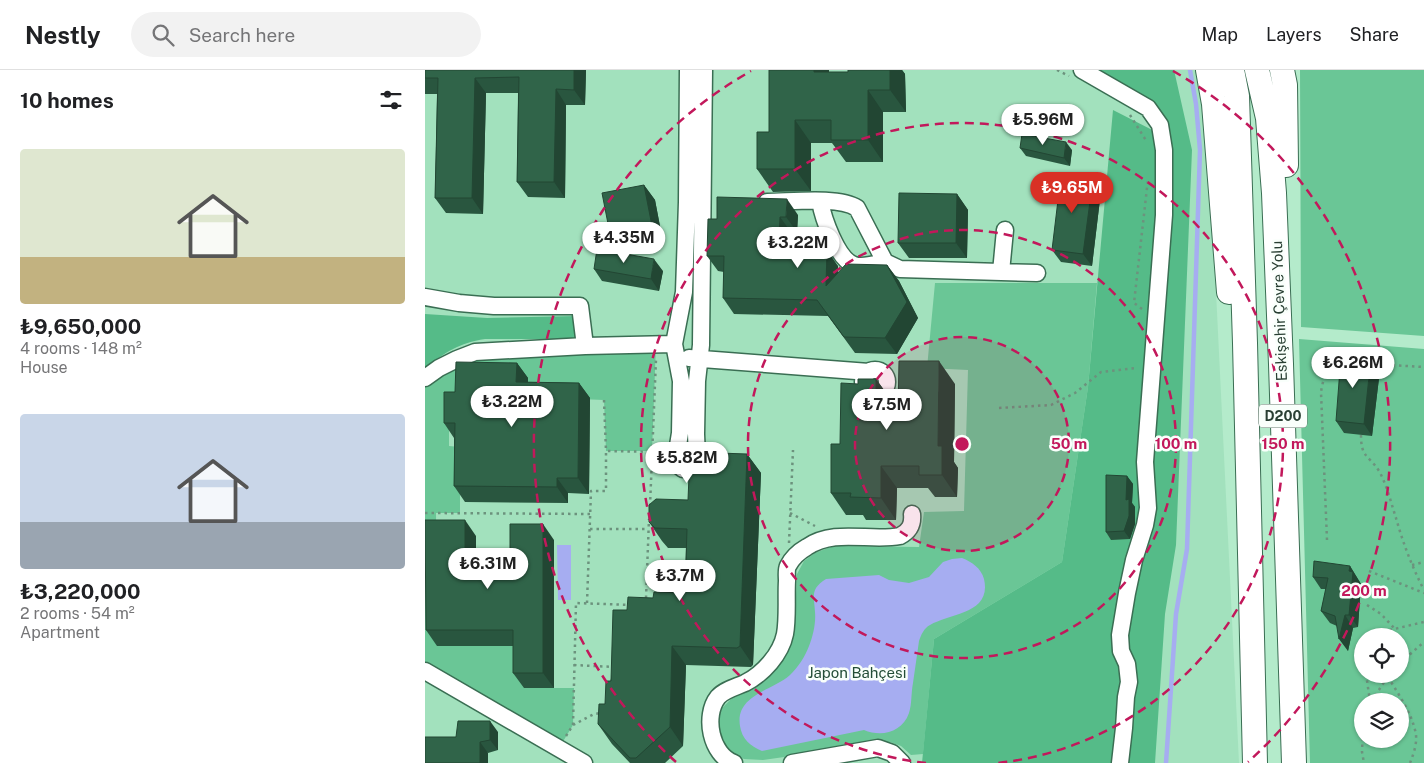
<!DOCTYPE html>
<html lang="en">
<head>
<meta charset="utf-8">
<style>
	body { margin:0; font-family:"Public Sans",sans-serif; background:#f2f2f2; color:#202124; height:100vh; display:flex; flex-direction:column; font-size:19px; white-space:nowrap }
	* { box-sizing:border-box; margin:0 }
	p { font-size:16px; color:#757577 }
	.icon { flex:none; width:28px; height:28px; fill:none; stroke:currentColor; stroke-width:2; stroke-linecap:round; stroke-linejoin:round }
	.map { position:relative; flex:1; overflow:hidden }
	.details { display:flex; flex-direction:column; background:#fff; width:425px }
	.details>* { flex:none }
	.fabs { position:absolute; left:929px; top:558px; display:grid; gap:10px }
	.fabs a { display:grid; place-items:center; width:55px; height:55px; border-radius:50%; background:#fff; box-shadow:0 1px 4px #0004; font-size:25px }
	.price { position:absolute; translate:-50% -42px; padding:0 11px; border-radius:18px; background:#fff; color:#222; font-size:16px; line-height:32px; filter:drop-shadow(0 1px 2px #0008) }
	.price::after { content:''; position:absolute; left:50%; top:30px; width:15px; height:11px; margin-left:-8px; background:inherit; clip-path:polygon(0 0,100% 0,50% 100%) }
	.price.active { background:#d93025; color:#fff }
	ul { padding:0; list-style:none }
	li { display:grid; align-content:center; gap:10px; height:265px; padding:0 20px }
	li span { display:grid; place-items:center; height:155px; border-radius:5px; color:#555 }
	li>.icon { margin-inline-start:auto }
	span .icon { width:90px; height:90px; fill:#fffc; stroke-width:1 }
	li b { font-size:21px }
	h2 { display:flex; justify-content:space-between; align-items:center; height:60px; padding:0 20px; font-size:21px }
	header { display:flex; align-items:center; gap:30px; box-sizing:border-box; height:70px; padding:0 25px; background:#fff; border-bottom:1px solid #e0e0e0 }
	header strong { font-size:24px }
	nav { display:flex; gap:28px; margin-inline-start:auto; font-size:18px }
	.search { width:350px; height:45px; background:#f2f2f2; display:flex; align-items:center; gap:12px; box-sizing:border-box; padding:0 18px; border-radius:28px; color:#757577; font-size:19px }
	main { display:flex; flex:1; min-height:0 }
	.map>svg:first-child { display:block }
</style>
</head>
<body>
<header>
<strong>Nestly</strong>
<div class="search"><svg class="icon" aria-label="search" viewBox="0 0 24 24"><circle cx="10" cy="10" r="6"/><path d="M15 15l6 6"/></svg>Search here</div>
<nav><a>Map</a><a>Layers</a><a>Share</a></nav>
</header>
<main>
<section class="details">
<h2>10 homes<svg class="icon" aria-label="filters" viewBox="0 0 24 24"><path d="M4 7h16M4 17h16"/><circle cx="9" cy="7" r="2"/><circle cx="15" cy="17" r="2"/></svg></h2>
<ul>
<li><span style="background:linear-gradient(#dfe7d0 70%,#c2b280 0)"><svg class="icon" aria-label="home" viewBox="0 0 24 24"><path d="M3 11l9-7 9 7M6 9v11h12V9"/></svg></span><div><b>₺9,650,000</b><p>4 rooms · 148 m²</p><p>House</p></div></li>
<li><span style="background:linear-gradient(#c9d6e8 70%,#9aa5b1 0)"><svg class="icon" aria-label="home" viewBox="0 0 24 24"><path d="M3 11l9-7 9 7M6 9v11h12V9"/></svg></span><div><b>₺3,220,000</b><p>2 rooms · 54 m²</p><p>Apartment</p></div></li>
</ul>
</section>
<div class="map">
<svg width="999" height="693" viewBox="0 0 999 693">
	<rect width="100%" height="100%" fill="#b4ebcb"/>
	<path fill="#a2e1bd" d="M0,0H773L784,78L814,693H0Z"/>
	<path fill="#6ac696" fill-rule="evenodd" d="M875,0H999V266L876,257Z
		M510,213H672L663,317L637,492L509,569L498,684L486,685L476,676L465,672L338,690L319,689L306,683L299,673L292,652L297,638L308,627L329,617L345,606L357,587L369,565L372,504L379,491L390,483L408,476L494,477L499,442L539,441L543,300L502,298Z
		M874,269L999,279V693H885ZM938,566H975V604H938ZM938,631H975V669H938Z
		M231,274L227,381H181L179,330L102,327V308L35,329L24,328V376L35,377V443H11L12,576H100L99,618H149L148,655L134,678L0,601V308L32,289Z"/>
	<path fill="#5b8" d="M667,0H749L767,80L751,475L740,544L730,693H497L509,569L637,492L663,317L688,40L743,68L738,52Z
		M0,244L62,248L152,246L154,269H60C34,273 21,282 0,298Z"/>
	<path fill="#a6adf1" d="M132,475H146V530H133Z
		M537,488C547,492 556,498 559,509C567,544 525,543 505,555C499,558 496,565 494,571C492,585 490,599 488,613C486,623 487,634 484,643C477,663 456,667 439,660L337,681C325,676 317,669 315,656C310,625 347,621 365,605C373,597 380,587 384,576C388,566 391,553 390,542C389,526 385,519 401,509L454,505L464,510L484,513L504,507L518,492L527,489Z"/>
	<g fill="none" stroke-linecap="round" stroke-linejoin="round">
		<path stroke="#a6adf1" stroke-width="4.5" d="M741,693L751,544L762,479L775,80L771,34L765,0"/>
		<g stroke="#3a6e53" stroke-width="19">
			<path id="minor" d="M263,0L262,132L259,222L249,274L256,311L255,363L251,388L253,395L258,399H265L270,395L272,388L271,364L272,311L276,275L279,0
				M657,0L723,38L735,55L739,80V145L720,392L723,438L720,455L709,490L702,523L695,565L696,581L702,594L704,612L701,627L699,658L695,693
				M395,131C398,148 412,189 429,195C438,198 450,194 460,192
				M342,132C365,132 414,126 432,138L460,192L475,199L612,203
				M576,202L580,160
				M0,227L34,233L69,236H155L160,276
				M264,288L444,302
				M438 312a12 12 0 1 1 24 0a12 12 0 1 1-24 0Z
				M0,308L14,298L32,289L50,282L160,276L249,274
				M0,601L159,693
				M309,693C286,685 278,646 293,627C299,620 311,617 320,613C338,604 356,584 360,564C363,548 361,527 362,511C362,506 361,500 363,496C367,488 375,481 382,477C410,458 445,472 475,466C485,461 488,454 487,444
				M367,693L453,678L467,683L477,693"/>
		</g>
		<g stroke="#3a6e53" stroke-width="26">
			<path id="highway" d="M783,0L789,34L804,222
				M807,0L812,26L820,273L830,693
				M832,0L843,48L849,123L856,294L869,693
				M857,0L860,15L861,95"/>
		</g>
		<path stroke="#6c927d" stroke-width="2.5" stroke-dasharray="2.5 4" stroke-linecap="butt" d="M632,0L644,6
			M705,45L722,72
			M717,239L709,233L723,109
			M948,294L999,297
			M179,330L181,381
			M574,338L626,335L650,323L676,302L712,298
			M936,365C936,388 943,384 954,401C962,415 966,433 971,448C978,473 987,497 999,520
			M225,436L231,289
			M0,443L165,444
			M365,443L390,456
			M165,459H223
			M902,470L896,322C898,309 902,293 918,293
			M364,473L368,380
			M987,495L999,492
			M944,501L999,523
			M221,528L224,449
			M162,533L166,421H181V381L237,382
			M942,535L956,544L970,559
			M953,566L965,560L999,552
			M975,593L999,572
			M149,595L189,597
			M941,604L945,631
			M963,607C974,625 988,645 991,665C992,675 988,685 985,693
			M947,631L957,615L966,604
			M148,655L169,644L176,643
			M938,655L937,682L939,693
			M141,666L148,655L151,533L205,535"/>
		<use href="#minor" stroke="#fff" stroke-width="16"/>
		<use href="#highway" stroke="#fff" stroke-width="24"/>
	</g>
	<path fill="#29563f" d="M0,0H161L160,35H141L140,128L103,127L92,112L93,23H61L58,144L21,143L10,128L12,24H0Z
		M423,0H477L480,4L481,42H458V92H421L407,73H386V121L348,122L332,99L344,62L404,2H423Z
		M595,78L647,80L645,96L601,86Z
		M668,109L676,121L667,196L636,192L627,180Z
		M219,115L230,130L238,172L196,180L185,164Z
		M532,124L543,140L542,188H484L473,173Z
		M373,145L372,162H366V170L413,196V202L462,195L474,211L493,248L472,284L430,283L403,246L309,244L298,228L299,202L293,201L282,186L292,149Z
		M169,199L238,201L234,221L177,211Z
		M92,293L103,308V312L154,313L165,328L164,424L143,423V433L40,432L29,416V368L19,353L30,322Z
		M955,300L947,366L919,363L911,351Z
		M451,309L467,331V341H473L530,314L529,392L533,398L532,427H510L503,418H472L471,450H441L438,445H421L406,423L415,374L433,314Z
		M322,384L336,403L328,595L326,597L261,595L258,676L240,693H205L187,674L173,654L180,634L202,540L260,523L261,478H243L237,471L224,452L263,430Z
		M702,406L708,414L707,433L710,437V454L705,469L686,470L681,462Z
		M51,466V507H85L129,470V618H99L88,603V576H12L1,560Z
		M925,496L936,514L933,557L928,558L923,581L912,556L905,553L896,541L901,519H896L888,507Z
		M73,662V680L63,683L31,667Z"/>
	<path fill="#224633" d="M149,0H161L160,35L149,20Z
		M389,0H404V24L389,2Z
		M465,0H477L480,4L481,42L465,20Z
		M50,8L61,23L58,144L47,128Z
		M131,19L141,35L140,128L129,112Z
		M443,20L458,42V92L443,70Z
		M370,50L386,73V121L370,99Z
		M641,72L647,80L645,96L639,88Z
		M668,109L676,121L667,196L658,184Z
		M219,115L230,130L238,172L227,156Z
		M532,124L543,140L542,188L531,173Z
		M362,129L373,145L372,162L361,147Z
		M355,147L366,162L365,185L354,169Z
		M402,180L413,196L412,231L401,216Z
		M229,189L238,201L234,221L226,209Z
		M462,195L474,211L493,248L472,284L460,268Z
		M946,288L955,300L947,366L939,354Z
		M514,291L530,314L529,392L533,398L532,427L517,405L513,376Z
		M92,293L103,308L102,327L91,312Z
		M451,309L467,331L466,363L451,341Z
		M154,313L165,328L164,424L153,408Z
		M322,384L336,403L328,595L315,576Z
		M456,396L472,418L471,450L456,428Z
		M702,406L708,414L707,433L710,437V454L705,469L699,461Z
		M132,408L143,423V433L132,417Z
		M40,450L51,466V522L40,507Z
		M118,454L129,470V618L118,603Z
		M925,496L936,514L933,557L924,545V501Z
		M920,545L928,558L923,581L914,569Z
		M247,576L261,595L258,676L245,657Z
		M65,651L73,662V680L65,670Z
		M55,672L63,683V693H55Z"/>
	<path fill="#306449" stroke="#224633" d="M0,0H149V20L131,19L129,112H92L94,7L50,8L47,128H10L13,8H0Z
		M344,0H389V2H423V0H465V20H443V70H406V50H370V99H332V62H344Z
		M597,64L641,72L639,88L595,78Z
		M636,105L668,109L658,184L627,180Z
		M219,115L227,156L185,164L177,123Z
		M474,123L532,124L531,173H473Z
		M292,127L362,129L361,147H355L354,169L395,170L402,180L401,216L421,194L462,195L482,232L460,268L419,267L392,230L298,228L299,186H282L283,149H292Z
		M172,179L229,189L226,209L169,199Z
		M916,286L946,288L939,354L911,351Z
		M474,291H514L513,376H517V405H494V396H456V428L425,427L426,423H406V374H415L416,313L433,314V309H451V341H473Z
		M31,292L92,293L91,312L154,313L153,408H132V417L29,416L30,353H19V322H30Z
		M265,382L322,384L315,576L312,578L247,576L245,657L211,688H205L173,654L174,634H180L181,611H186L188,540H202L203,527L228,528L229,522L260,523L262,459L230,458L224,452V435L231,429L263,430Z
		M681,405L702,406L701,430L704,429V446L699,461L681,462Z
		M0,450H40V507H85V454H118V603H88V560H1Z
		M889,491L925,496L924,501L928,502L924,545H920L914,569L910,546L896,541L903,508L888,507Z
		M33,651H65V670L55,672V693H0V667H31Z"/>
	<circle cx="537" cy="374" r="107" fill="#c2185b" fill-opacity=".12"/>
	<g fill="none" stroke="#c2185b" stroke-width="2.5" stroke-dasharray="9 6">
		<circle cx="537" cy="374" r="107"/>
		<circle cx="537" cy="374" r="214"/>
		<path d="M501 693A321 321 0 1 1 573 693"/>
		<path d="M251 692A428 428 0 0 1 326 1M748 1A428 428 0 0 1 823 692"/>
	</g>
	<g text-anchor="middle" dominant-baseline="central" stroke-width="5" stroke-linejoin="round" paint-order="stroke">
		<rect fill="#f9fffb" stroke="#67796f" stroke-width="1" x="834" y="334.5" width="48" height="23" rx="4"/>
		<g font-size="14" font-weight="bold" fill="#293f33">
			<text x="858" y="346">D200</text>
		</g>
		<g font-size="15" fill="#293f33" stroke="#f9fffb">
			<text transform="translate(854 241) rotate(-92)">Eskişehir Çevre Yolu</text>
		</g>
		<g font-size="15" fill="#234d37" stroke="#f9fffb">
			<text x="432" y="602">Japon Bahçesi</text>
		</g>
	</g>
	<circle cx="537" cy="374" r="8" fill="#c2185b" stroke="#f9fffb" stroke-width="2.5"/>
	<g font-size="15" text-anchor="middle" font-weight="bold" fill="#c2185b" stroke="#f9fffb" stroke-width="5" stroke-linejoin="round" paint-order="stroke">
		<text x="644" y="379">50 m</text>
		<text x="751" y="379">100 m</text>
		<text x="858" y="379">150 m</text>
		<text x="939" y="526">200 m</text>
	</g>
</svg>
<div class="fabs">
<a><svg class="icon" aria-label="locate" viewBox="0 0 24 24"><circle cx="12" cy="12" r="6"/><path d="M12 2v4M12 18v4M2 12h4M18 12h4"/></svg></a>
<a><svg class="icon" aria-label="layers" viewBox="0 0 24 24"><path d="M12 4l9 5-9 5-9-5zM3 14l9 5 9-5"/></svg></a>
</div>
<b class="price" style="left:618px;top:76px">₺5.96M</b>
<b class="price active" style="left:647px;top:144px">₺9.65M</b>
<b class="price" style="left:199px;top:194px">₺4.35M</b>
<b class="price" style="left:373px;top:199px">₺3.22M</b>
<b class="price" style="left:928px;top:319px">₺6.26M</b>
<b class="price" style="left:87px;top:358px">₺3.22M</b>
<b class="price" style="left:462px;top:361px">₺7.5M</b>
<b class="price" style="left:262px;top:414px">₺5.82M</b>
<b class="price" style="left:63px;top:520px">₺6.31M</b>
<b class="price" style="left:255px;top:532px">₺3.7M</b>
</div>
</main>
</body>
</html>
